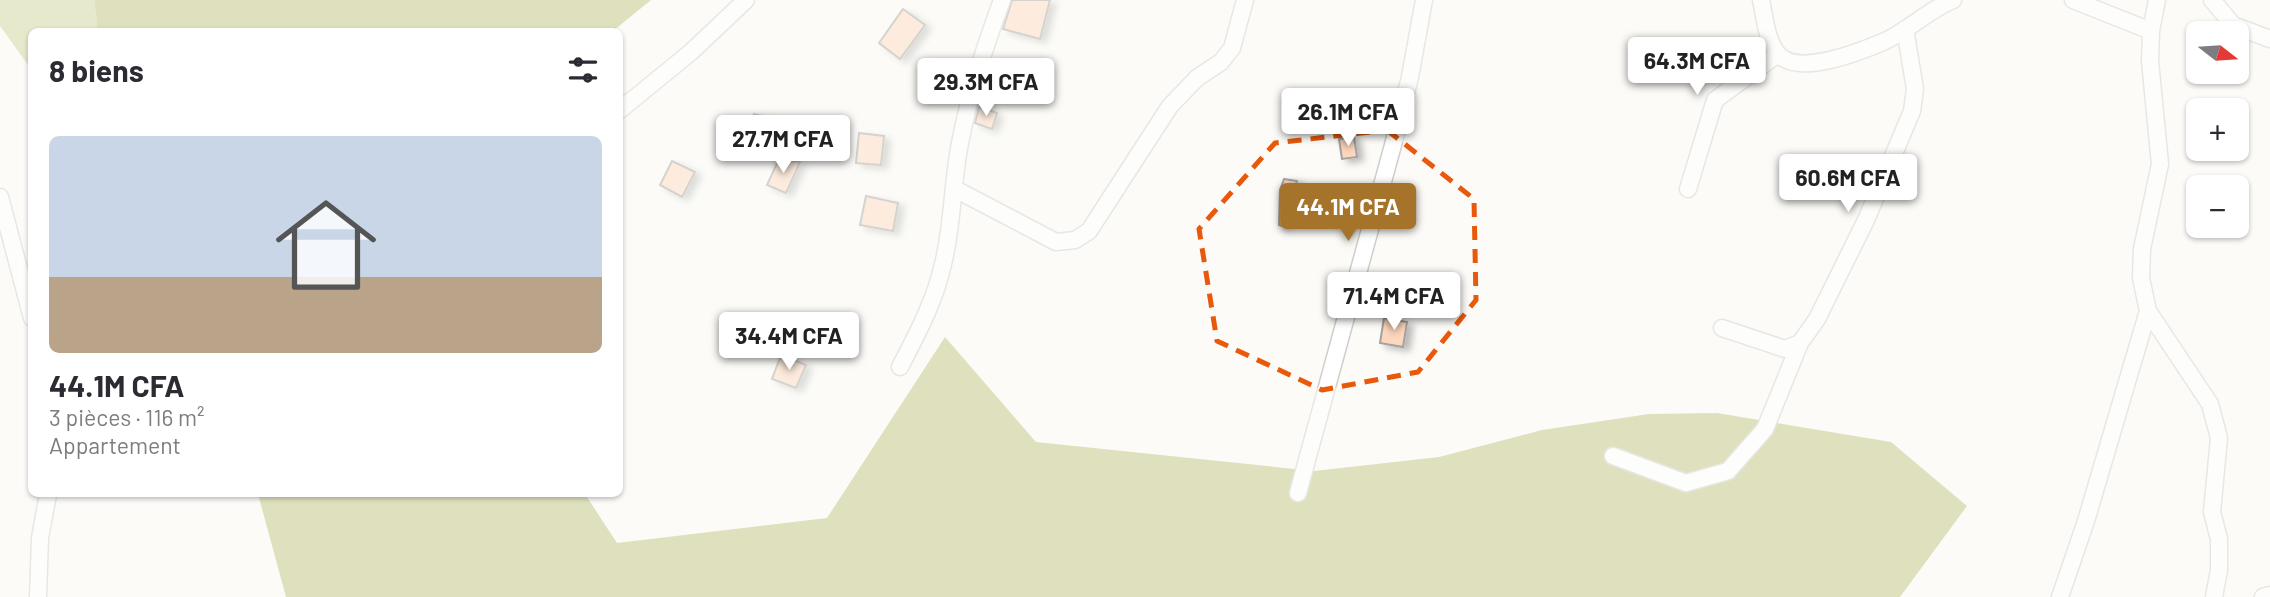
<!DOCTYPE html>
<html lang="fr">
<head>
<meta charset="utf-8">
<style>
	body { margin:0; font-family:Barlow,sans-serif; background:#f7f7f7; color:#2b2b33; height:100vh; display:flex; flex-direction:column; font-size:26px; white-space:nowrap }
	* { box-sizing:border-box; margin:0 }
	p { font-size:23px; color:#7c7c81 }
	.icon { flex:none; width:38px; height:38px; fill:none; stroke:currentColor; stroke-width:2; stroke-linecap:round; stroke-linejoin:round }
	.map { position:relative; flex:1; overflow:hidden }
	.details { position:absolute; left:28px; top:28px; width:595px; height:469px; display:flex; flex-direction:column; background:#fff; border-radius:10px; box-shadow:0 2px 5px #0004 }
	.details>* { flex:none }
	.needle { width:46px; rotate:107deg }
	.fabs { position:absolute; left:2186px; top:21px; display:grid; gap:14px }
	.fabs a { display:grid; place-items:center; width:63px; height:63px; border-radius:10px; background:#fff; box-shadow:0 2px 5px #0004; font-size:35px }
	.price { position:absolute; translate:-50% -60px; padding:0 16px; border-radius:7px; background:#fff; color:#222; font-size:23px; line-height:46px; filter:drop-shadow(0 2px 4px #0008) }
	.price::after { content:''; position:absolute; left:50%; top:42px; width:21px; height:16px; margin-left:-10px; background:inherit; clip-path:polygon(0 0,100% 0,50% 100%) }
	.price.current { background:#a57329; color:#fff }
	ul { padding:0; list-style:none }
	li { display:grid; align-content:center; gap:14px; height:371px; padding:0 21px }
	li span { display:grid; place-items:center; height:217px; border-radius:10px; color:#555 }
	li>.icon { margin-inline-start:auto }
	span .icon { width:126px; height:126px; fill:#fffc; stroke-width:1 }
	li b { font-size:30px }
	h2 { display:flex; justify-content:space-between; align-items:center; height:84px; padding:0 21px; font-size:30px }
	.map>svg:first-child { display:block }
</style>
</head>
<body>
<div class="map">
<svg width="2270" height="597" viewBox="0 0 2270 597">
	<defs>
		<filter id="shadow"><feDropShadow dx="6" dy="3.5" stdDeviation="3.5" flood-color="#0004"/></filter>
	</defs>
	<rect width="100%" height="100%" fill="#fcfbf8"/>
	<path fill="#cfd298" d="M0,0H94L98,31L32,32L31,69L0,26Z"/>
	<path fill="#bcc079" d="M94,0H651L613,31L98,32Z
		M945,337L1036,442L1314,471L1439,457L1542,430L1649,414L1717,413L1891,442L1967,506L1900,597H286L258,494H585L617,543L827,518Z"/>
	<path fill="#fed8bd" stroke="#a4a2a0" stroke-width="2" filter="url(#shadow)" d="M1012,0H1050L1040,39L1003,29Z
		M903,9L925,25L900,59L879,43Z
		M979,107L997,113L992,129L975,123Z
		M754,114L779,120L773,143L748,137Z
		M859,133L884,136L881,165L856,163Z
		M1354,137L1357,157L1342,159L1339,139Z
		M672,161L695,172L682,197L660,185Z
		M778,161L800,162L786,193L767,185Z
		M1284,179L1297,181L1282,226L1279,225L1280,190Z
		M866,196L898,203L893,231L860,225Z
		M1384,318L1407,322L1403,347L1380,343Z
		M781,355L806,365L796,388L772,379Z"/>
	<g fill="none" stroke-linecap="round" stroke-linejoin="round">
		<g stroke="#cfcecb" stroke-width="19">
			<path id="street" d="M1761,0C1765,17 1766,43 1780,56C1801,75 1859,52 1883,42C1908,31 1928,10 1953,0
				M2073,0L2151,31
				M2157,0L2151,31L2150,61L2160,164L2142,249L2141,278L2148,311L2210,404L2219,438L2212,512L2219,539V570L2214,597
				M2212,0L2233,25L2270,39
				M620,110L691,52L746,0
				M955,189L1056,242L1075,240L1089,231L1170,106L1197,78L1221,62L1232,48L1245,0
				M1688,189L1715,100L1778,54
				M0,197L32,318
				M1722,328L1785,349L1800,343L1817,319L1866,220L1912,111L1915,89L1905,29
				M900,367C917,334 935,301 943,264C953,225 952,183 960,143C969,95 985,46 1002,0
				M1613,456L1686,483L1728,471L1765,429L1800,343
				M1298,493L1393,145L1410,77L1424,0
				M38,597L40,538L48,494
				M2060,597L2086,521L2148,311
				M2263,597L2270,595"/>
		</g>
		<use href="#street" stroke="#fff" stroke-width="16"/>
	</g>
	<path d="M0 0H2270V597H0ZM1387,130L1474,199L1476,300L1418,372L1322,390L1217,341L1199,229L1275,143Z" fill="#fcfbf8" fill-opacity=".55" fill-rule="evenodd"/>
	<path fill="none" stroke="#e8590c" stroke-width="5" stroke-dasharray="14 9" stroke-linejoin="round" d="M1387,130L1474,199L1476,300L1418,372L1322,390L1217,341L1199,229L1275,143Z"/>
</svg>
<div class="fabs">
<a><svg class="needle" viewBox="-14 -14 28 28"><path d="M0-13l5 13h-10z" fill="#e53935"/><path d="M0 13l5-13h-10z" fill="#7c7c81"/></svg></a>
<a>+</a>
<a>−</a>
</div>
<b class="price" style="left:1697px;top:97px">64.3M CFA</b>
<b class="price" style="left:986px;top:118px">29.3M CFA</b>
<b class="price" style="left:1348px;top:148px">26.1M CFA</b>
<b class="price" style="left:783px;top:175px">27.7M CFA</b>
<b class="price" style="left:1848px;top:214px">60.6M CFA</b>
<b class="price current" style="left:1348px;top:243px">44.1M CFA</b>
<b class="price" style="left:1394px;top:332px">71.4M CFA</b>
<b class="price" style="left:789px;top:372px">34.4M CFA</b>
<section class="details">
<h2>8 biens<svg class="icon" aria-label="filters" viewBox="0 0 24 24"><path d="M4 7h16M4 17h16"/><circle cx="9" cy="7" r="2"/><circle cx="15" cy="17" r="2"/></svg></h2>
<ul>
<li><span style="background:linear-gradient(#c9d6e8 65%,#b9a48a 0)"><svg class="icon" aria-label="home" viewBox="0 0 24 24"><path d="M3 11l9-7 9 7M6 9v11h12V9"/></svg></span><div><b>44.1M CFA</b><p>3 pièces · 116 m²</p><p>Appartement</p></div></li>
</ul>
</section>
</div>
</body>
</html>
